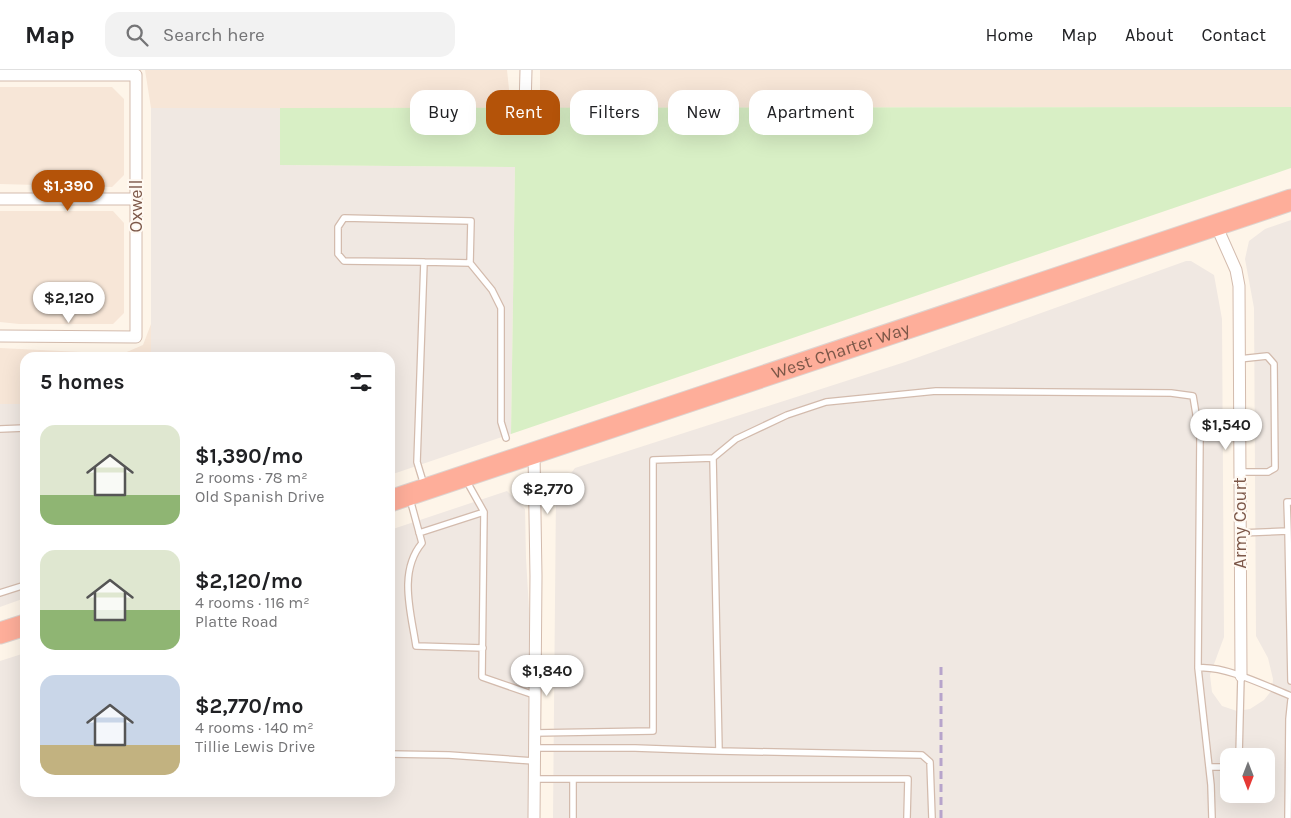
<!DOCTYPE html>
<html lang="en">
<head>
<meta charset="utf-8">
<style>
	body { margin:0; font-family:Karla,sans-serif; background:#f2f2f2; color:#202124; height:100vh; display:flex; flex-direction:column; font-size:19px; white-space:nowrap }
	* { box-sizing:border-box; margin:0 }
	p { font-size:16px; color:#757577 }
	.icon { flex:none; width:28px; height:28px; fill:none; stroke:currentColor; stroke-width:2; stroke-linecap:round; stroke-linejoin:round }
	.map { position:relative; flex:1; overflow:hidden }
	.details { position:absolute; left:20px; top:282px; width:375px; height:445px; display:flex; flex-direction:column; background:#fff; border-radius:15px; box-shadow:0 5px 20px #0002 }
	.details>* { flex:none }
	.hud { position:absolute; left:410px; top:20px; width:475px; height:45px; display:flex; gap:10px }
	.needle { width:32px; rotate:180deg }
	.tools { position:absolute; left:1220px; top:678px; display:grid; gap:10px }
	.tools a { display:grid; place-items:center; width:55px; height:55px; border-radius:10px; background:#fff; box-shadow:0 5px 20px #0002; font-size:25px }
	.price { position:absolute; translate:-50% -42px; padding:0 11px; border-radius:18px; background:#fff; color:#222; font-size:16px; line-height:32px; filter:drop-shadow(0 1px 2px #0008) }
	.price::after { content:''; position:absolute; left:50%; top:30px; width:15px; height:11px; margin-left:-8px; background:inherit; clip-path:polygon(0 0,100% 0,50% 100%) }
	.price.selected { background:#b45309; color:#fff }
	ul { padding:0; list-style:none }
	li { display:flex; align-items:center; gap:15px; height:125px; padding:0 20px }
	li span { display:grid; place-items:center; flex:none; width:140px; height:100px; border-radius:15px; color:#555 }
	li>.icon { margin-inline-start:auto }
	span .icon { width:60px; height:60px; fill:#fffc; stroke-width:1 }
	li b { font-size:21px }
	h2 { display:flex; justify-content:space-between; align-items:center; height:60px; padding:0 20px; font-size:21px }
	.chip { padding:0 18px; border-radius:15px; background:#fff; box-shadow:0 5px 20px #0002; font-size:18px; line-height:45px }
	.chip.selected { background:#b45309; color:#fff }
	header { display:flex; align-items:center; gap:30px; box-sizing:border-box; height:70px; padding:0 25px; background:#fff; border-bottom:1px solid #e0e0e0 }
	header strong { font-size:24px }
	nav { display:flex; gap:28px; margin-inline-start:auto; font-size:18px }
	.search { width:350px; height:45px; background:#f2f2f2; display:flex; align-items:center; gap:12px; box-sizing:border-box; padding:0 18px; border-radius:15px; color:#757577; font-size:19px }
	.map>svg:first-child { display:block }
</style>
</head>
<body>
<header>
<strong>Map</strong>
<div class="search"><svg class="icon" aria-label="search" viewBox="0 0 24 24"><circle cx="10" cy="10" r="6"/><path d="M15 15l6 6"/></svg>Search here</div>
<nav><a>Home</a><a>Map</a><a>About</a><a>Contact</a></nav>
</header>
<div class="map">
<svg width="1291" height="748" viewBox="0 0 1291 748">
	<rect width="100%" height="100%" fill="#fef5e9"/>
	<path fill="#f7e6d7" d="M145,0H507L511,38H151Z
		M540,0H1291V37L540,38Z
		M0,17H112L124,29V105L112,117L0,114Z
		M0,141H113L124,153V243L113,254H19L0,252Z
		M151,254V287L25,288V334H0V278L122,284L143,275Z"/>
	<path fill="#f0e8e2" fill-rule="evenodd" d="M151,38H280V95L515,97L511,364L390,405V288L151,287Z
		M1291,150V748H553L556,423L575,398L905,292L1186,191H1191L1214,205L1222,249L1224,567L1210,605L1212,622L1222,636L1237,641L1250,639L1264,630L1272,620L1273,609L1268,588L1256,566L1254,238L1245,189L1249,171L1265,159ZM1229,686H1266V724H1229Z
		M0,334H25V528L0,537Z
		M507,421L525,439L526,488L534,625L531,748H0V591L25,583V722H390V460Z"/>
	<path fill="#d8efc5" d="M1291,37V98L511,364L515,97L280,95V38Z"/>
	<g fill="none" stroke-linecap="round" stroke-linejoin="round">
		<g stroke="#d3bbad" stroke-width="8">
			<path id="lane" d="M424,192L470,193
				M1239,289L1267,286L1274,294L1275,398L1268,402H1239
				M0,359L25,358
				M713,388L736,369L787,345L826,332L936,321L1171,323L1193,326L1200,368L1198,598C1224,595 1266,616 1291,626
				M466,410L484,442L482,607L534,625
				M424,415L417,392L424,192L344,191L338,184V157L344,148L471,151L470,193L492,220L501,238V352L506,368
				M410,429L422,473C398,502 411,542 416,576L483,578
				M1288,461L1291,611
				M419,463L484,442
				M1240,463L1288,461L1287,432H1291
				M0,523L25,515
				M1198,598L1211,715L1212,748
				M534,678H635L719,681L713,388L653,390V661L534,663
				M719,681L922,685L930,692L932,748
				M390,684L449,685L534,691
				M1239,686L1241,606
				M1209,697H1229
				M534,709H908L907,748
				M573,709V748
				M1288,748L1289,649L1291,630"/>
		</g>
		<g stroke="#d3bbad" stroke-width="13">
			<path id="street" d="M0,5H136V267L0,266
				M525,38L526,0
				M0,129H136
				M1216,155L1236,200L1239,216L1241,606
				M534,384L536,506L534,748"/>
		</g>
		<g stroke="#ddd4d0" stroke-width="23">
			<g id="highway">
				<path id="s1" d="M390,431L1291,130"/>
				<path d="M0,563L25,555"/>
			</g>
		</g>
		<use href="#lane" stroke="#fff" stroke-width="5.5"/>
		<use href="#street" stroke="#fff" stroke-width="11"/>
		<use href="#highway" stroke="#feae9a" stroke-width="21"/>
		<path stroke="#b7a4cb" stroke-width="3" stroke-dasharray="8 5" stroke-linecap="butt" d="M941,748V593"/>
	</g>
	<g text-anchor="middle" dominant-baseline="central" stroke-width="4" stroke-linejoin="round" paint-order="stroke">
		<g font-size="18" fill="#7d5849" stroke="#fff9f2">
			<text transform="translate(136 136) rotate(-90)">Oxwell</text>
			<text stroke="none"><textPath href="#s1" startOffset="475">West Charter Way</textPath></text>
			<text transform="translate(1240 453) rotate(-90)">Army Court</text>
		</g>
	</g>
</svg>
<div class="tools">
<a><svg class="needle" viewBox="-14 -14 28 28"><path d="M0-13l5 13h-10z" fill="#e53935"/><path d="M0 13l5-13h-10z" fill="#757577"/></svg></a>
</div>
<b class="price selected" style="left:68px;top:142px">$1,390</b>
<b class="price" style="left:69px;top:254px">$2,120</b>
<b class="price" style="left:1226px;top:381px">$1,540</b>
<b class="price" style="left:548px;top:445px">$2,770</b>
<b class="price" style="left:547px;top:627px">$1,840</b>
<div class="hud">
<a class="chip">Buy</a>
<a class="chip selected">Rent</a>
<a class="chip">Filters</a>
<a class="chip">New</a>
<a class="chip">Apartment</a>
</div>
<section class="details">
<h2>5 homes<svg class="icon" aria-label="filters" viewBox="0 0 24 24"><path d="M4 7h16M4 17h16"/><circle cx="9" cy="7" r="2"/><circle cx="15" cy="17" r="2"/></svg></h2>
<ul>
<li><span style="background:linear-gradient(#dfe7d0 70%,#8fb573 0)"><svg class="icon" aria-label="home" viewBox="0 0 24 24"><path d="M3 11l9-7 9 7M6 9v11h12V9"/></svg></span><div><b>$1,390/mo</b><p>2 rooms · 78 m²</p><p>Old Spanish Drive</p></div></li>
<li><span style="background:linear-gradient(#dfe7d0 60%,#8fb573 0)"><svg class="icon" aria-label="home" viewBox="0 0 24 24"><path d="M3 11l9-7 9 7M6 9v11h12V9"/></svg></span><div><b>$2,120/mo</b><p>4 rooms · 116 m²</p><p>Platte Road</p></div></li>
<li><span style="background:linear-gradient(#c9d6e8 70%,#c2b280 0)"><svg class="icon" aria-label="home" viewBox="0 0 24 24"><path d="M3 11l9-7 9 7M6 9v11h12V9"/></svg></span><div><b>$2,770/mo</b><p>4 rooms · 140 m²</p><p>Tillie Lewis Drive</p></div></li>
</ul>
</section>
</div>
</body>
</html>
